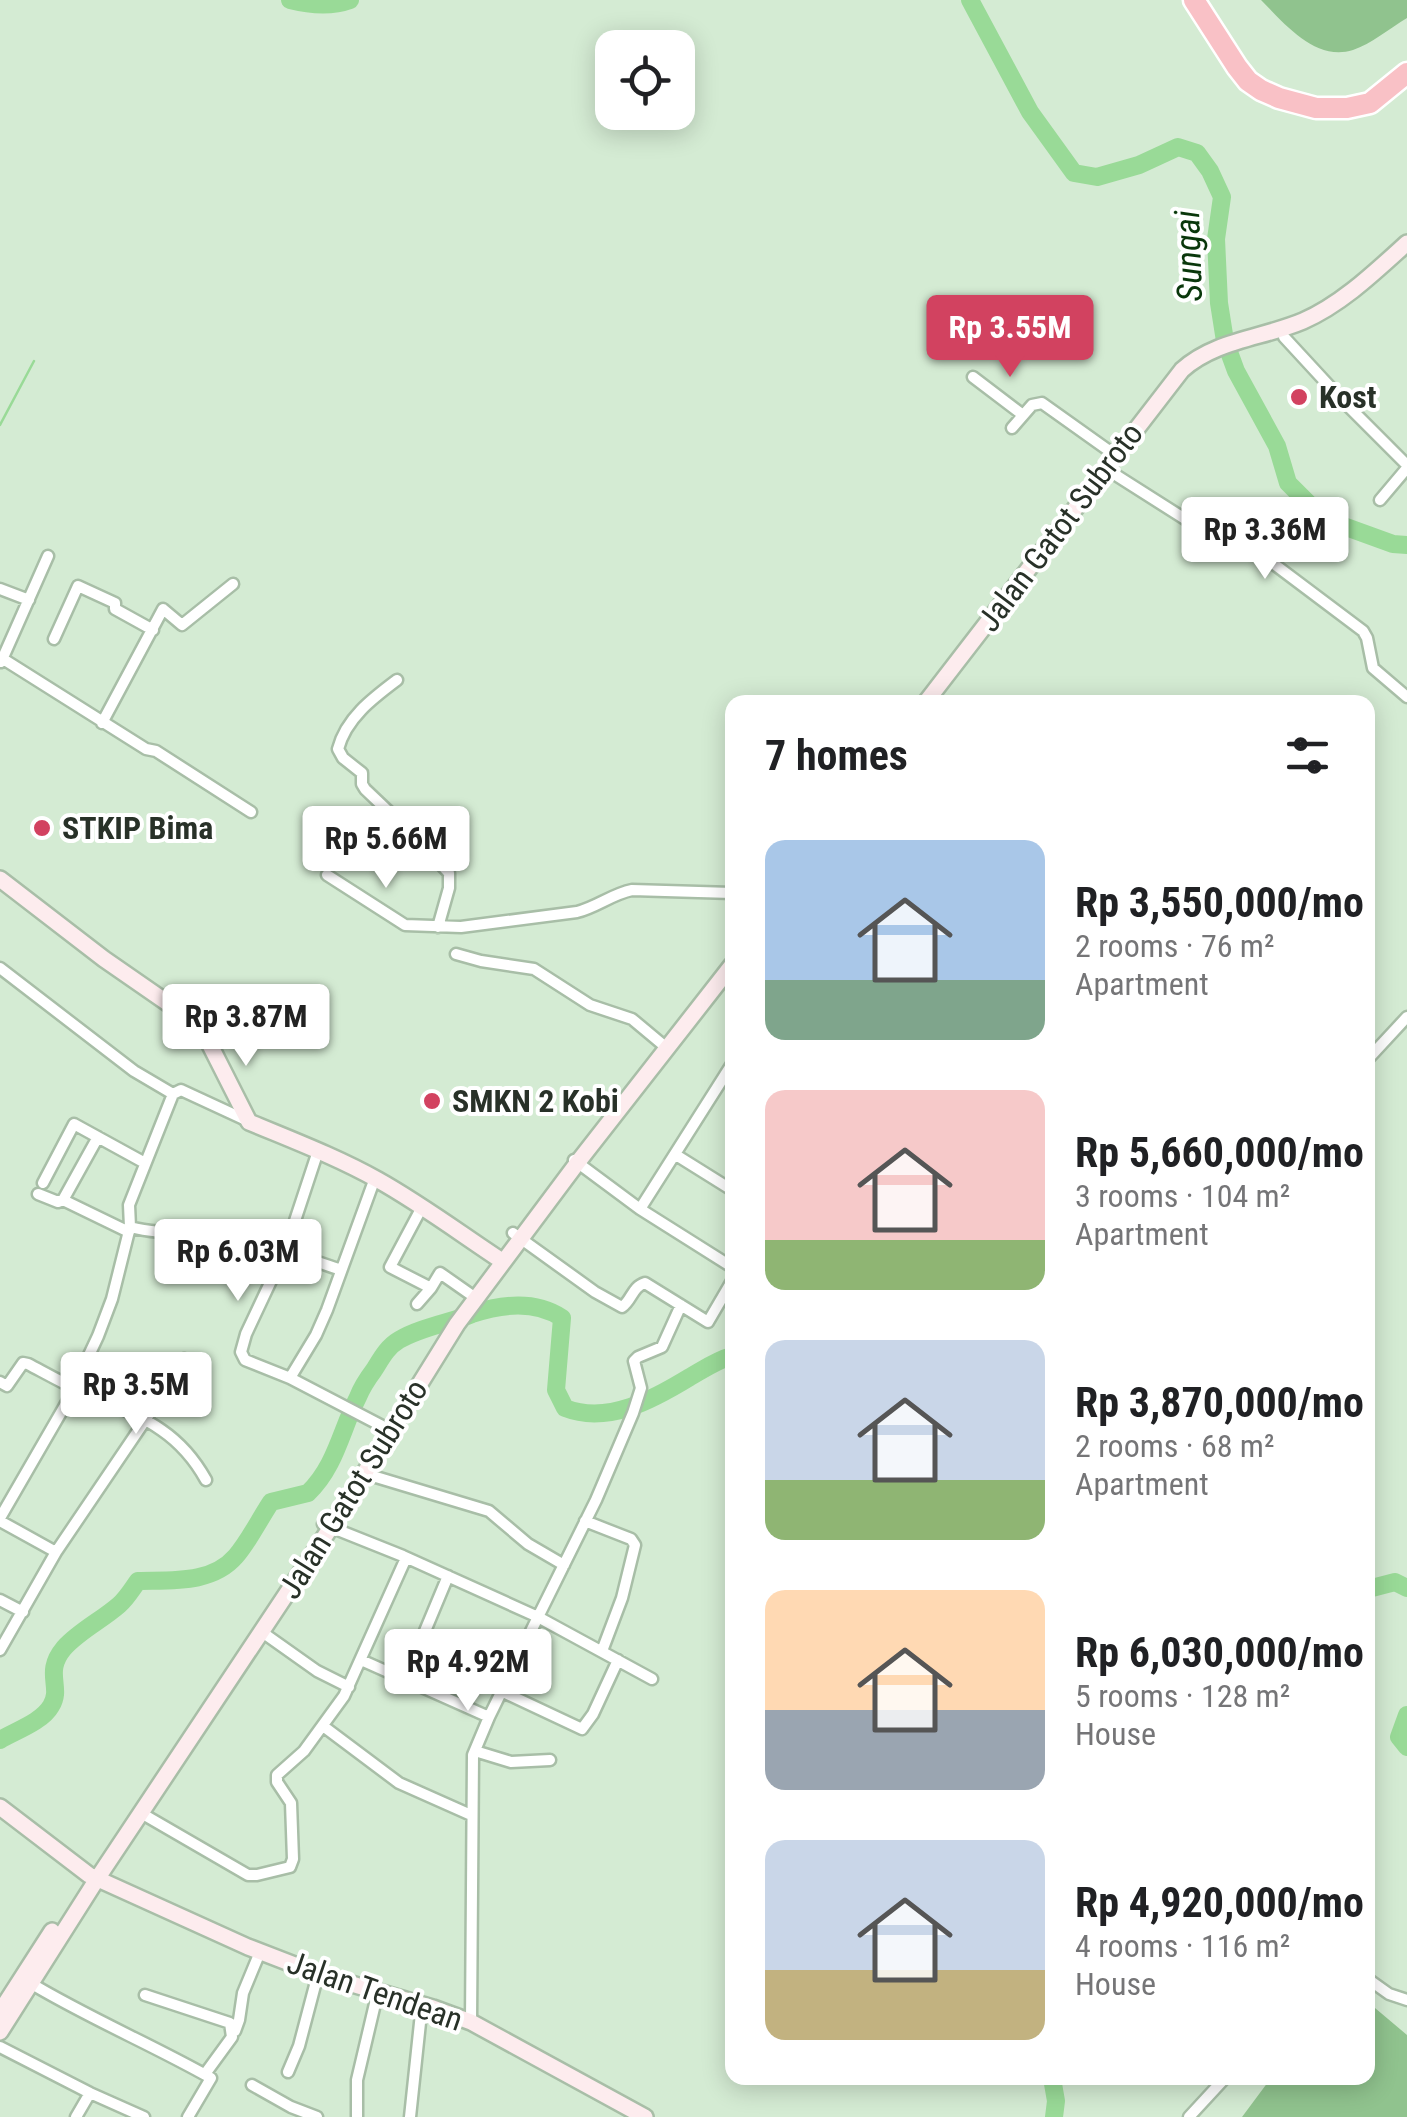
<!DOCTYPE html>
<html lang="en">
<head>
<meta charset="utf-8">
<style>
	body { margin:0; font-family:"Roboto Condensed",sans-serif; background:#f6f6f6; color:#202124; height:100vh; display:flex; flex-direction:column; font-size:38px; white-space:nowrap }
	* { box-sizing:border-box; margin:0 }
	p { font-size:32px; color:#757577 }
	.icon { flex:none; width:55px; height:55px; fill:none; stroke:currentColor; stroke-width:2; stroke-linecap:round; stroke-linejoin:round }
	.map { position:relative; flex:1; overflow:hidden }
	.sheet { position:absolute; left:725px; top:695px; width:650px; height:1390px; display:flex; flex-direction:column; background:#fff; border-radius:20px; box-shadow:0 5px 25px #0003 }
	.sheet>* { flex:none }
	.controls { position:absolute; left:595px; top:30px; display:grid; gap:20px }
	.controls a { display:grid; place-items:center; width:100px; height:100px; border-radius:20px; background:#fff; box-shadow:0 5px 25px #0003; font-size:50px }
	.price { position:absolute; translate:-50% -85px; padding:0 22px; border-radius:10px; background:#fff; color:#222; font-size:32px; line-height:65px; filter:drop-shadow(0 2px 5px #0008) }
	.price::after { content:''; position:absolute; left:50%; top:60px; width:30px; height:22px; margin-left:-15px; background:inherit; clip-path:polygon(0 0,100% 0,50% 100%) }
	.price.active { background:#d24260; color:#fff }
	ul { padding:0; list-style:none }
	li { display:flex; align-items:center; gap:30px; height:250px; padding:0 40px }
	li span { display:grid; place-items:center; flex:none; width:280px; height:200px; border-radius:20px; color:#555 }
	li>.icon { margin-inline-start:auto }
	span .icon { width:120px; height:120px; fill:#fffc; stroke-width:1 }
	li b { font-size:42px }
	h2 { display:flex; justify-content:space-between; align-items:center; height:120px; padding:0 40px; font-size:42px }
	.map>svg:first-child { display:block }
</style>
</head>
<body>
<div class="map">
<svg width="1407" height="2117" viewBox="0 0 1407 2117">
	<rect width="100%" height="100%" fill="#d4ebd3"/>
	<path fill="#90c38e" d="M1261,0H1407V18C1390,28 1371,44 1353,50C1315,62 1284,23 1261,0Z
		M1375,2008L1407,2035V2117H1242L1271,2078H1368V2012Z"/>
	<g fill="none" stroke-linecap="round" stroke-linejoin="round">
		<path stroke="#99da97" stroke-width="2.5" d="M0,425L34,361"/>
		<path stroke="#99da97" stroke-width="18" d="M290,0C310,5 331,7 350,0
			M970,0L1030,112L1074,173L1097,177L1139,165L1178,147L1197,153L1210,171L1222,197L1216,239L1219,303L1225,341L1236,371L1277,446L1288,483L1324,519L1393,544L1407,545
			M1368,1589L1395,1582L1407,1588
			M1407,1715L1399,1737L1407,1747
			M0,1740C15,1731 42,1722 51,1706C63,1687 43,1673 64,1648C79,1631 102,1620 119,1605C127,1598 132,1589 138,1581C172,1580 212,1584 236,1556C249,1541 259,1520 271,1502L308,1493C336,1466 341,1430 358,1397C362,1387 368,1378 374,1370C381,1359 387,1347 399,1340C421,1327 449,1323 472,1314C502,1304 535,1300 562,1318L556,1390L565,1408C608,1425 654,1399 690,1377C704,1369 717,1360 732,1356
			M1052,2078L1056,2101L1054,2117"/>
		<g stroke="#a8bea7" stroke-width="15">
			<path id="street" d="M1284,337L1344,402L1407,465
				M973,377L1023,415
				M1012,428L1032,405L1042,403L1115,455
				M1111,472L1196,526L1219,538L1250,546L1363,631L1367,638L1373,668L1407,697
				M1380,500L1407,468
				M0,589L29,600
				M54,639L78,586L115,603V609L153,630
				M0,657L146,749L156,751L251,812
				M1,662L48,556
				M397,680C373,698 346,718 338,749L343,758L362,773V784L365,789L405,827L449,873V888L438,927
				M102,723L163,609L182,625L233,584
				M327,875L405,925L461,927L577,912C597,907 612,894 632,890L732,893
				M456,954L481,961L534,969L590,1005L632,1019L662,1044
				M0,968L134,1071L173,1094
				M1368,1059L1407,1017
				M318,1151L285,1251L246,1334L241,1352L245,1360L290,1378L384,1427
				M676,1155L732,1190
				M574,1160L640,1209L732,1267
				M43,1183L74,1124L145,1163
				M38,1194L58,1202L63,1200L129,1232
				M63,1200L98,1137
				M422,1207L390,1267L431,1288L440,1273L470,1294
				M640,1209L732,1064
				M130,1227C164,1236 199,1231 233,1237C270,1245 306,1258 341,1270
				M513,1233L595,1292L622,1307C632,1300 632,1287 645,1283L708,1322L732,1281
				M417,1304L431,1288
				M290,1378L316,1335L327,1310L375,1178
				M0,1382L7,1386L23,1363L28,1364C45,1373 61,1382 78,1390C133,1415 175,1424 206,1480
				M366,1474L489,1511L528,1544L564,1565
				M0,1518L67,1402L98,1336L112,1299L130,1227L129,1205L173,1094L181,1090L248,1121
				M0,1521L56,1552
				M585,1521L631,1539L635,1545L622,1598L602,1651
				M323,1524L403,1556L538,1617L489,1717L473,1755L471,2022
				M0,1600L23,1612
				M262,1632L317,1671L349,1687
				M0,1650L56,1552L146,1419L184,1359
				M361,1660L489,1717
				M405,1679L448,1576
				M652,1679L538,1617L596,1500L633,1413L641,1388L634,1361L638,1357L662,1347L681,1305
				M503,1692L582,1729L593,1714L618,1660
				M323,1726L399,1783L471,1815
				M475,1751L511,1762L550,1760
				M141,1813L248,1875H257L290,1867L293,1859L291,1803L277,1782V1775L304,1751L344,1696L406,1558
				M1368,1979L1389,1994L1407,2000
				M27,1981C86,2017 151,2044 211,2078L188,2117
				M145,1995L230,2023L232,2037L205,2074
				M235,2031L239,2020L243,1993L260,1952
				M0,2047L90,2093L144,2117
				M288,2072L299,2046L318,1974
				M252,2085L291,2107L317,2117
				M76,2117L90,2093
				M357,2117V2080L378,1991
				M410,2117L422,2004
				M1189,2117L1225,2078"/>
		</g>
		<g stroke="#a8bea7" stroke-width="20">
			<path id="secondary" d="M926,702L1182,370C1215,340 1263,338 1303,321C1342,304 1376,271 1407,243
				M0,879L104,959L192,1020L207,1039L249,1122C292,1140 337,1157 378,1180C421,1204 461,1234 502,1261
				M0,1807L89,1875L248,1947L318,1974L433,2008L471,2022L645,2117
				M0,2012L52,1931
				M0,2032L97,1879L331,1527L457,1324L578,1162L732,965"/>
		</g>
		<g stroke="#fff" stroke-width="25">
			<path id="highway" d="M1194,0L1237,67L1248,81L1261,90L1279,98L1316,108H1347L1370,103L1407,73"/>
		</g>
		<use href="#street" stroke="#fff" stroke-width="10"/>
		<use href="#secondary" stroke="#fdecee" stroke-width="15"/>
		<use href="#highway" stroke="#f9c1c6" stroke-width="20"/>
	</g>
	<g fill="#d24260" stroke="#fff" stroke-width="4">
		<circle cx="1299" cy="397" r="10"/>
		<circle cx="42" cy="828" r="10"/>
		<circle cx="432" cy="1101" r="10"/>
	</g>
	<g text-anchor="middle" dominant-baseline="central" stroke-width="8" stroke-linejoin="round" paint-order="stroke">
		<g font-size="32" font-weight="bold" fill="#283128" stroke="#fff" text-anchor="start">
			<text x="1319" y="397">Kost</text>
			<text x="62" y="828">STKIP Bima</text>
			<text x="452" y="1101">SMKN 2 Kobi</text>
		</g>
		<g font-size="32" fill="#283128" stroke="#fff">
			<text transform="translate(1060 527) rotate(-53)">Jalan Gatot Subroto</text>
			<text transform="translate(353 1489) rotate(-58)">Jalan Gatot Subroto</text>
			<text transform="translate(375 1991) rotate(19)">Jalan Tendean</text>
		</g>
		<g font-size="35" font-style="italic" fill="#09370b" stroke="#fff">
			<text transform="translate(1189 256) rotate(-92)">Sungai</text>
		</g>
	</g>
</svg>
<div class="controls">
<a><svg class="icon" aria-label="locate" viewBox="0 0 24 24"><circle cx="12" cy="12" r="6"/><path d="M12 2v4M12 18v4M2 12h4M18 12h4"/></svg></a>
</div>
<b class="price active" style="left:1010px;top:380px">Rp 3.55M</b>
<b class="price" style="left:1265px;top:582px">Rp 3.36M</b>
<b class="price" style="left:386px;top:891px">Rp 5.66M</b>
<b class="price" style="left:246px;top:1069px">Rp 3.87M</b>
<b class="price" style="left:238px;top:1304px">Rp 6.03M</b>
<b class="price" style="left:136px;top:1437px">Rp 3.5M</b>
<b class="price" style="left:468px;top:1714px">Rp 4.92M</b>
<section class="sheet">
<h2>7 homes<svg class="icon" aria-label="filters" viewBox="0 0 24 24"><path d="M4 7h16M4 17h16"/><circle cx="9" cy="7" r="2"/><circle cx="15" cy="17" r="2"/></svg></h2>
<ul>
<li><span style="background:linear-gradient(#a9c7e8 70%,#7fa58c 0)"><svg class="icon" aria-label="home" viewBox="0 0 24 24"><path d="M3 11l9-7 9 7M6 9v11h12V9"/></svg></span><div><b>Rp 3,550,000/mo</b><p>2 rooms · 76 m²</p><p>Apartment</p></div></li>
<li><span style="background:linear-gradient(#f6c9c9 75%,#8fb573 0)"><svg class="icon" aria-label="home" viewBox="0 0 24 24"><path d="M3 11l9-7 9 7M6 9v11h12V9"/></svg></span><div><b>Rp 5,660,000/mo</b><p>3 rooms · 104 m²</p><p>Apartment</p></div></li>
<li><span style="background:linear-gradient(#c9d6e8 70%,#8fb573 0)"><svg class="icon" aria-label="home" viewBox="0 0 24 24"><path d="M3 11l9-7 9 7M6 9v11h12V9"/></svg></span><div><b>Rp 3,870,000/mo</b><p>2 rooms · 68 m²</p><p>Apartment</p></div></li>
<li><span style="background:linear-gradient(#ffd9b3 60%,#9aa5b1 0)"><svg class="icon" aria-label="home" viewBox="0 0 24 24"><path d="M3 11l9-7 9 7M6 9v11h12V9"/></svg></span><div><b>Rp 6,030,000/mo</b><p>5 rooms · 128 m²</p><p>House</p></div></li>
<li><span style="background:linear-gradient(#c9d6e8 65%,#c2b280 0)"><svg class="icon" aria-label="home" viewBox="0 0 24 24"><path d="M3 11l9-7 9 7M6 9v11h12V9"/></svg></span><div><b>Rp 4,920,000/mo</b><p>4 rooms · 116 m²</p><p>House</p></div></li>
</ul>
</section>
</div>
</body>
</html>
